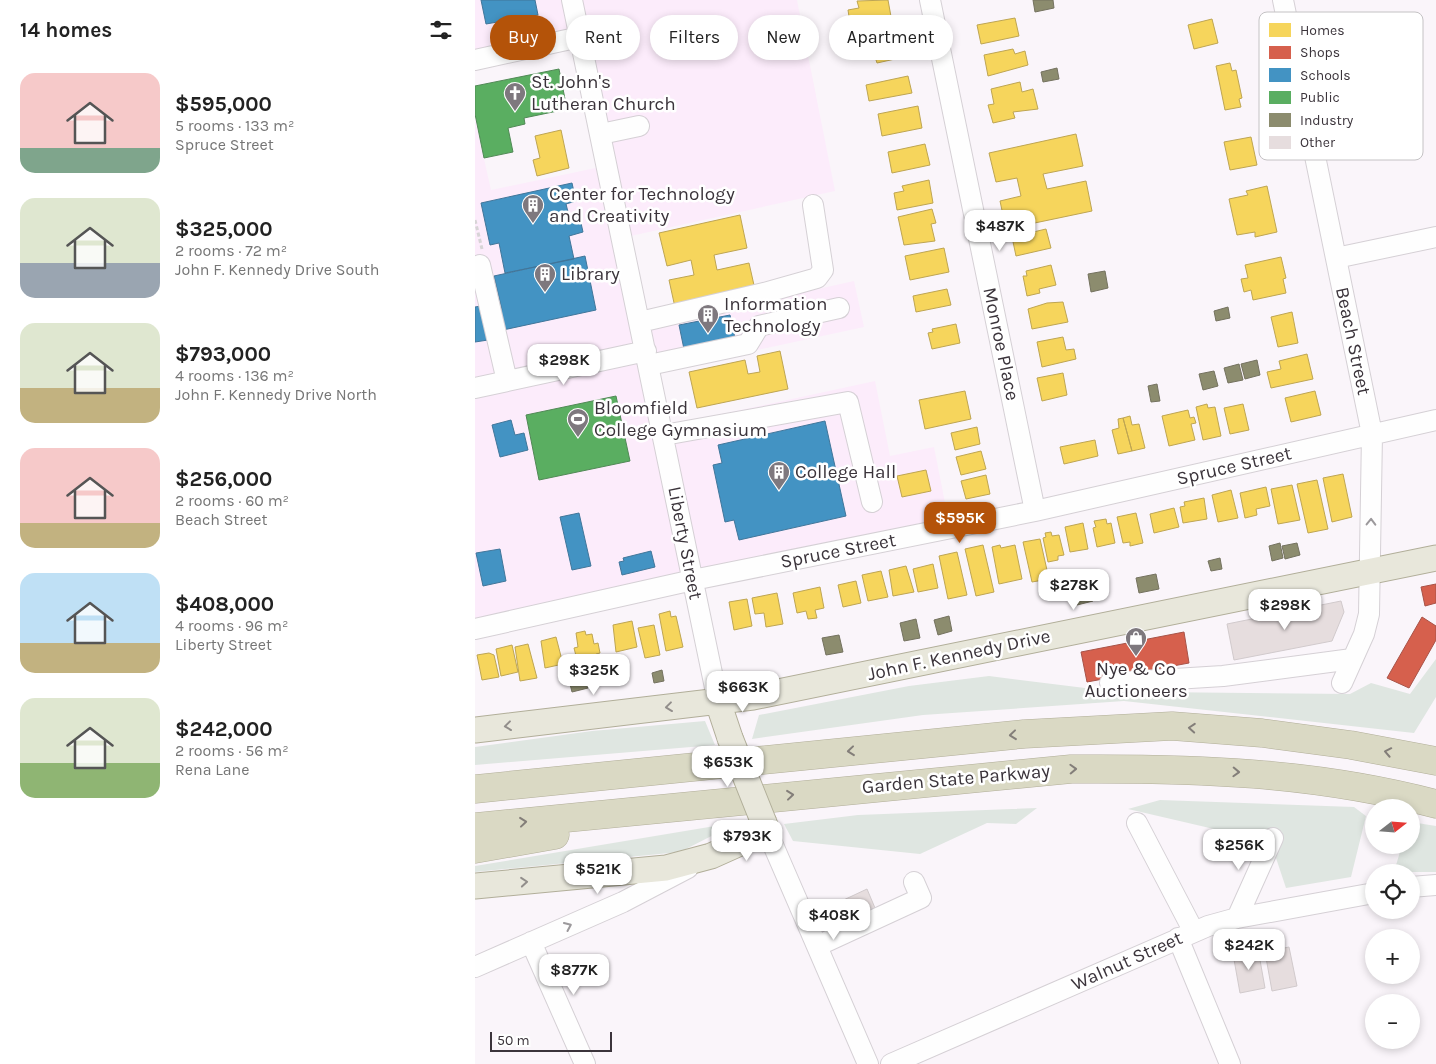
<!DOCTYPE html>
<html lang="en">
<head>
<meta charset="utf-8">
<style>
	body { margin:0; font-family:Karla,sans-serif; background:#f2f2f2; color:#222; height:100vh; display:flex; flex-direction:column; font-size:19px; white-space:nowrap }
	* { box-sizing:border-box; margin:0 }
	p { font-size:16px; color:#767676 }
	.icon { flex:none; width:28px; height:28px; fill:none; stroke:currentColor; stroke-width:2; stroke-linecap:round; stroke-linejoin:round }
	.map { position:relative; flex:1; overflow:hidden }
	.side { display:flex; flex-direction:column; background:#fff; width:475px }
	.side>* { flex:none }
	.hud { position:absolute; left:15px; top:15px; width:475px; height:45px; display:flex; gap:10px }
	.needle { width:32px; rotate:73deg }
	.controls { position:absolute; left:890px; top:799px; display:grid; gap:10px }
	.controls a { display:grid; place-items:center; width:55px; height:55px; border-radius:50%; background:#fff; box-shadow:0 2px 8px #0003; font-size:25px }
	.scale { position:absolute; left:15px; bottom:12px; width:122px; box-sizing:border-box; padding-left:5px; border:2px solid #3b343b; border-top:0; font-size:14px; line-height:18px; white-space:nowrap; color:#3b343b; -webkit-text-stroke:4px #fff; paint-order:stroke }
	.price { position:absolute; translate:-50% -42px; padding:0 11px; border-radius:10px; background:#fff; color:#222; font-size:16px; line-height:32px; filter:drop-shadow(0 1px 2px #0008) }
	.price::after { content:''; position:absolute; left:50%; top:30px; width:15px; height:11px; margin-left:-8px; background:inherit; clip-path:polygon(0 0,100% 0,50% 100%) }
	.price.active { background:#b45309; color:#fff }
	ul { padding:0; list-style:none }
	li { display:flex; align-items:center; gap:15px; height:125px; padding:0 20px }
	li span { display:grid; place-items:center; flex:none; width:140px; height:100px; border-radius:15px; color:#555 }
	li>.icon { margin-inline-start:auto }
	span .icon { width:60px; height:60px; fill:#fffc; stroke-width:1 }
	li b { font-size:21px }
	h2 { display:flex; justify-content:space-between; align-items:center; height:60px; padding:0 20px; font-size:21px }
	.pill { padding:0 18px; border-radius:22px; background:#fff; box-shadow:0 2px 8px #0003; font-size:18px; line-height:45px }
	.pill.active { background:#b45309; color:#fff }
	main { display:flex; flex:1; min-height:0 }
	.map>svg:first-child { display:block }
</style>
</head>
<body>
<main>
<section class="side">
<h2>14 homes<svg class="icon" aria-label="filters" viewBox="0 0 24 24"><path d="M4 7h16M4 17h16"/><circle cx="9" cy="7" r="2"/><circle cx="15" cy="17" r="2"/></svg></h2>
<ul>
<li><span style="background:linear-gradient(#f6c9c9 75%,#7fa58c 0)"><svg class="icon" aria-label="home" viewBox="0 0 24 24"><path d="M3 11l9-7 9 7M6 9v11h12V9"/></svg></span><div><b>$595,000</b><p>5 rooms · 133 m²</p><p>Spruce Street</p></div></li>
<li><span style="background:linear-gradient(#dfe7d0 65%,#9aa5b1 0)"><svg class="icon" aria-label="home" viewBox="0 0 24 24"><path d="M3 11l9-7 9 7M6 9v11h12V9"/></svg></span><div><b>$325,000</b><p>2 rooms · 72 m²</p><p>John F. Kennedy Drive South</p></div></li>
<li><span style="background:linear-gradient(#dfe7d0 65%,#c2b280 0)"><svg class="icon" aria-label="home" viewBox="0 0 24 24"><path d="M3 11l9-7 9 7M6 9v11h12V9"/></svg></span><div><b>$793,000</b><p>4 rooms · 136 m²</p><p>John F. Kennedy Drive North</p></div></li>
<li><span style="background:linear-gradient(#f6c9c9 75%,#c2b280 0)"><svg class="icon" aria-label="home" viewBox="0 0 24 24"><path d="M3 11l9-7 9 7M6 9v11h12V9"/></svg></span><div><b>$256,000</b><p>2 rooms · 60 m²</p><p>Beach Street</p></div></li>
<li><span style="background:linear-gradient(#bfe0f5 70%,#c2b280 0)"><svg class="icon" aria-label="home" viewBox="0 0 24 24"><path d="M3 11l9-7 9 7M6 9v11h12V9"/></svg></span><div><b>$408,000</b><p>4 rooms · 96 m²</p><p>Liberty Street</p></div></li>
<li><span style="background:linear-gradient(#dfe7d0 65%,#8fb573 0)"><svg class="icon" aria-label="home" viewBox="0 0 24 24"><path d="M3 11l9-7 9 7M6 9v11h12V9"/></svg></span><div><b>$242,000</b><p>2 rooms · 56 m²</p><p>Rena Lane</p></div></li>
</ul>
</section>
<div class="map">
<svg width="961" height="1064" viewBox="0 0 961 1064">
	<rect width="100%" height="100%" fill="#faf5fa"/>
	<path fill="#fcecfb" d="M0,0H322L360,191L151,237L109,38L0,64Z
		M0,119L16,190L130,166L167,328L379,281L389,327L176,373L187,427L400,381L415,456L459,447L476,533L0,634Z"/>
	<path fill="#dfe6e1" d="M961,659V697L939,733L649,701L448,715L277,739L284,715L434,686L514,676L610,688L678,692L875,694L896,683L935,694Z
		M230,721L240,745L0,765V747L117,731Z
		M685,800L879,807L891,816L876,877L811,888L799,852L739,829L653,809Z
		M562,808L541,824L512,823L445,854L318,841L309,824L383,815Z
		M264,822L205,852L0,872V866Z
		M936,822L961,826V872H919L927,845H936Z"/>
	<path fill="#f6d55c" stroke="#bea552" d="M413,0L417,22L388,28L386,20L375,23L373,10L384,8L382,1Z
		M540,18L544,36L506,44L502,25Z
		M737,19L743,43L719,49L713,25Z
		M421,33L429,57L402,63L400,57L394,58L392,47L398,46L396,38Z
		M538,49L540,54L550,51L553,65L513,76L509,55Z
		M755,63L757,71L761,70L767,98L764,99L766,107L750,110L741,66Z
		M433,76L437,93L394,101L391,85Z
		M545,82L547,92L558,89L563,109L538,112L540,118L518,123L513,105L519,104L516,89Z
		M443,106L447,128L407,136L403,114Z
		M86,130L94,168L62,176L58,160L65,158L60,136Z
		M601,134L608,166L568,174L572,189L611,181L617,211L531,229L525,201L546,196L542,178L521,182L514,153Z
		M776,137L782,165L755,170L749,142Z
		M450,144L455,165L417,173L413,152Z
		M454,180L458,203L422,210L419,193L429,191L427,186Z
		M792,186L802,232L780,237V232L762,235L754,199L773,195L771,191Z
		M457,209L461,223L456,224L460,241L429,245L423,217Z
		M265,215L272,248L239,255L242,270L274,263L281,294L201,312L194,280L219,275L216,260L192,266L184,233Z
		M571,229L576,248L541,256L537,237Z
		M469,248L474,272L435,280L430,256Z
		M806,257L811,278L808,279L811,293L778,300L776,290L769,292L766,279L773,278L770,265Z
		M576,265L581,285L564,289L565,293L552,296L548,276H552L551,271Z
		M472,289L476,305L441,312L438,296Z
		M588,302L593,322L557,329L553,309L572,303Z
		M817,312L823,343L803,347L796,317Z
		M481,324L485,343L457,349L453,333L458,332L457,329Z
		M588,337L591,350L599,349L601,359L567,367L562,342Z
		M305,351L313,389L222,408L214,372L270,360L273,374L285,372L282,356Z
		M832,354L838,379L796,388L792,372L806,369L804,361Z
		M588,373L592,395L567,401L562,378Z
		M490,391L496,419L450,429L444,400Z
		M840,391L846,415L816,422L810,398Z
		M732,404L733,408L740,407L746,436L728,440L721,407Z
		M768,404L774,430L755,434L749,408Z
		M713,410L715,418L719,417L721,423L716,424L720,440L694,446L687,416Z
		M655,416L657,425L664,424L670,448L657,451L648,418Z
		M648,418L657,451L643,454L637,430L644,428L643,419Z
		M502,427L505,444L480,450L476,433Z
		M620,440L623,456L589,464L585,447Z
		M506,451L511,469L486,475L481,457Z
		M451,470L456,491L427,497L422,476Z
		M868,474L877,517L857,522L848,478Z
		M511,475L515,494L491,499L486,481Z
		M842,480L853,529L833,533L822,484Z
		M817,485L825,520L803,524L796,489Z
		M791,487L795,506L781,509L782,515L770,518L765,493Z
		M756,490L763,518L743,522L737,495Z
		M729,498L732,519L708,523L705,507L710,506L709,502Z
		M699,508L704,527L679,533L675,514Z
		M661,513L668,543L655,546V542L648,543L642,517Z
		M631,519L632,524L636,523L640,543L622,547L618,528L621,527L619,521Z
		M608,523L613,549L595,552L590,527Z
		M576,532L577,536L584,535L589,555L583,556V560L573,562L568,538L571,537L570,533Z
		M565,539L574,579L557,582L548,542Z
		M508,545L519,592L501,596L490,549Z
		M525,545L526,548L540,545L547,579L524,584L517,547Z
		M482,552L492,595L473,599L464,556Z
		M458,564L463,588L443,592L438,569Z
		M431,566L439,592L418,596L414,570Z
		M406,571L413,597L393,601L387,575Z
		M381,581L386,603L368,607L363,585Z
		M345,587L349,608L340,610L342,618L333,619L331,611L322,613L318,593Z
		M302,593L308,624L291,627L289,613L280,614L277,598Z
		M272,599L277,626L259,630L254,602Z
		M195,611L196,617L201,616L208,647L191,651L184,614Z
		M157,621L162,647L141,652L138,625Z
		M179,625L185,655L170,658L163,628Z
		M110,631L111,635L117,634L119,644L123,643L125,653L121,654L122,658L102,660L99,648L103,647L101,633Z
		M81,637L88,664L70,668L66,641Z
		M53,644L62,678L45,681L40,647Z
		M37,645L43,672L26,676L21,649Z
		M14,653L19,655L24,677L7,680L2,655Z"/>
	<path fill="#d6604d" stroke="#a85348" d="M961,584V603L950,606L946,587Z
		M947,617L961,626V640L934,688L912,678Z
		M709,632L714,663L612,682L606,652Z"/>
	<path fill="#4393c3" stroke="#41769a" d="M6,0H60L63,15L11,24Z
		M97,183L101,201L91,204L94,216L104,214L108,232L94,236L99,259L30,273L24,243L15,245L6,203Z
		M110,256L121,310L28,330L24,311L27,310L19,276Z
		M6,306L13,340L0,342V307Z
		M255,315L261,343L210,354L204,325Z
		M36,420L40,435L49,433L53,450L25,457L17,425Z
		M350,421L371,516L264,540L259,520L250,522L238,465L247,463L243,445Z
		M104,513L116,566L97,570L85,517Z
		M25,549L31,581L8,586L1,553Z
		M176,551L180,567L147,575L144,562L149,561L148,558Z"/>
	<path fill="#5aae61" stroke="#518956" d="M84,69L92,109L49,118L50,124L33,128L38,152L9,158L0,114V86Z
		M141,396L155,461L64,480L51,415Z"/>
	<path fill="#8c8c6e" stroke="#74725f" d="M558,0H578L579,8L560,12Z
		M582,68L584,79L568,82L566,72Z
		M630,271L633,288L616,292L613,274Z
		M753,307L755,318L741,321L739,311Z
		M782,360L785,375L770,379L766,364Z
		M764,364L768,380L753,383L749,368Z
		M739,371L743,386L728,390L724,374Z
		M682,384L685,401L676,402L673,386Z
		M805,543L808,558L797,561L794,546Z
		M822,543L825,555L810,559L807,546Z
		M745,558L747,569L736,571L733,561Z
		M681,574L684,589L664,593L661,578Z
		M614,584L618,601L602,605L598,588Z
		M474,616L477,631L463,635L459,620Z
		M441,619L445,638L429,641L425,623Z
		M364,635L368,652L351,655L347,638Z
		M187,670L189,681L179,683L177,673Z
		M110,676L113,688L97,692L94,680Z"/>
	<path fill="#e6ddde" stroke="#d1cacc" d="M866,601L869,612L857,641L759,660L752,624Z
		M392,889L400,908L368,922L360,904Z
		M814,947L822,986L797,991L790,952Z
		M783,949L790,988L765,993L758,954Z"/>
	<g fill="none" stroke-linecap="round" stroke-linejoin="round">
		<g stroke="#d5d0d5" stroke-width="22">
			<path id="minor" d="M97,0L243,702
				M455,0L560,511
				M808,0L897,434L894,614L889,634L867,683
				M0,60L105,37
				M126,134L164,126
				M861,258L961,237
				M5,265L32,381
				M165,322L289,293L342,278L348,270L338,205
				M174,365L273,344L284,326L364,308
				M0,388L171,351
				M189,435L373,402L397,502
				M0,629L218,580L560,511L961,420
				M635,683L748,676L877,659
				M662,823L719,932
				M292,831L393,1064
				M936,887L961,885
				M762,918L798,838
				M703,938L755,1064
				M56,942L110,1064
				M342,946L446,898L439,882
				M0,967L148,902L213,868
				M416,1064L733,926L762,918L899,893"/>
		</g>
		<g stroke="#b1ae99" stroke-width="27">
			<path id="major" d="M243,702L255,738
				M0,730L278,697L961,558
				M0,886L191,868L236,856L292,831L289,823"/>
		</g>
		<g stroke="#b1ae99" stroke-width="29">
			<path id="highway" d="M0,789L549,734L697,726L787,733L876,745L961,761
				M0,827L596,769C720,768 840,772 961,804
				M0,849L80,835"/>
		</g>
		<path stroke="#d7d4d6" stroke-width="3" stroke-dasharray="4 2.5" stroke-linecap="butt" d="M0,220L7,249"/>
		<use href="#minor" stroke="#fefefe" stroke-width="20"/>
		<use href="#major" stroke="#e8e7db" stroke-width="25"/>
		<use href="#highway" stroke="#dad9c4" stroke-width="28"/>
		<g stroke="#b1ae99" stroke-width="27" stroke-linecap="butt">
			<path id="major-bridge" d="M255,738L289,823"/>
		</g>
		<use href="#major-bridge" stroke="#e8e7db" stroke-width="25"/>
	</g>
	<defs><path id="oneway-chevron" d="M-2-3.5L2.5 0L-2 3.5" fill="none" stroke-width="1.6" stroke-linecap="round" stroke-linejoin="round" transform="scale(1.25)"/></defs>
	<g stroke="#9c999c">
		<use href="#oneway-chevron" transform="translate(896 522) rotate(-89)"/>
		<use href="#oneway-chevron" transform="translate(93 926) rotate(-24)"/>
	</g>
	<g stroke="#928e8b">
		<use href="#oneway-chevron" transform="translate(194 707) rotate(173)"/>
		<use href="#oneway-chevron" transform="translate(33 726) rotate(173)"/>
		<use href="#oneway-chevron" transform="translate(49 882) rotate(-5)"/>
	</g>
	<g stroke="#837e79">
		<use href="#oneway-chevron" transform="translate(717 728) rotate(-176)"/>
		<use href="#oneway-chevron" transform="translate(538 735) rotate(174)"/>
		<use href="#oneway-chevron" transform="translate(376 751) rotate(174)"/>
		<use href="#oneway-chevron" transform="translate(913 752) rotate(-169)"/>
		<use href="#oneway-chevron" transform="translate(598 769) rotate(-2)"/>
		<use href="#oneway-chevron" transform="translate(761 772) rotate(2)"/>
		<use href="#oneway-chevron" transform="translate(315 795) rotate(-6)"/>
		<use href="#oneway-chevron" transform="translate(48 822) rotate(-6)"/>
	</g>
	<defs>
		<g id="church-pin" transform="scale(1.125)"><path d="M0 17L-7.5 6A9.5 9.5 0 1 1 7.5 6Z" fill="#7e787e" stroke="#fff"/><path d="M-1.2-6h2.4v3.5h3.3v2.4h-3.3V6h-2.4V-.1h-3.3v-2.4h3.3Z" fill="#fff"/></g>
		<g id="building-pin" transform="scale(1.125)"><path d="M0 17L-7.5 6A9.5 9.5 0 1 1 7.5 6Z" fill="#7e787e" stroke="#fff"/><path d="M-4-6H4V6H1V3H-1V6H-4ZM-2.5-4.3h1.7v1.8h-1.7ZM.8-4.3h1.7v1.8H.8ZM-2.5-1h1.7V.8h-1.7ZM.8-1h1.7V.8H.8Z" fill="#fff"/></g>
		<g id="stadium-pin" transform="scale(1.125)"><path d="M0 17L-7.5 6A9.5 9.5 0 1 1 7.5 6Z" fill="#7e787e" stroke="#fff"/><path d="M0-5a6.5 5 0 1 0 0 10a6.5 5 0 1 0 0-10ZM-3.5-1.8h7v3.6h-7Z" fill="#fff"/></g>
		<g id="shop-pin" transform="scale(1.125)"><path d="M0 17L-7.5 6A9.5 9.5 0 1 1 7.5 6Z" fill="#7e787e" stroke="#fff"/><path d="M-5-2.5h2.3a2.7 3.5 0 0 1 5.4 0H5L5.5 6h-11ZM-1.5-2.5h3a1.5 2.3 0 0 0-3 0Z" fill="#fff"/></g>
	</defs>
	<g fill-rule="evenodd">
		<use href="#church-pin" x="40" y="93"/>
		<use href="#building-pin" x="58" y="205"/>
		<use href="#building-pin" x="70" y="274"/>
		<use href="#building-pin" x="233" y="315"/>
		<use href="#stadium-pin" x="103" y="419"/>
		<use href="#building-pin" x="304" y="472"/>
		<use href="#shop-pin" x="661" y="638"/>
	</g>
	<g text-anchor="middle" dominant-baseline="central" stroke-width="5" stroke-linejoin="round" paint-order="stroke">
		<g font-size="19" fill="#3b343b" stroke="#fff" text-anchor="start">
			<text x="56" y="82">St. John's<tspan x="56" dy="22">Lutheran Church</tspan></text>
			<text x="74" y="194">Center for Technology<tspan x="74" dy="22">and Creativity</tspan></text>
			<text x="86" y="274">Library</text>
			<text x="249" y="304">Information<tspan x="249" dy="22">Technology</tspan></text>
			<text x="119" y="408">Bloomfield<tspan x="119" dy="22">College Gymnasium</tspan></text>
			<text x="320" y="472">College Hall</text>
			<text x="661" y="669" text-anchor="middle">Nye &amp; Co<tspan x="661" dy="22">Auctioneers</tspan></text>
		</g>
		<g font-size="19" fill="#3b343b" stroke="#fff">
			<text transform="translate(878 341) rotate(78)">Beach Street</text>
			<text transform="translate(526 344) rotate(78)">Monroe Place</text>
			<text transform="translate(759 466) rotate(-13)">Spruce Street</text>
			<text transform="translate(210 543) rotate(79)">Liberty Street</text>
			<text transform="translate(363 551) rotate(-11)">Spruce Street</text>
			<text transform="translate(484 655) rotate(-12)">John F. Kennedy Drive</text>
			<text transform="translate(481 779) rotate(-5)">Garden State Parkway</text>
			<text transform="translate(652 961) rotate(-24)">Walnut Street</text>
		</g>
	</g>
	<rect x="784" y="12" width="164" height="148" rx="8" fill="#fff" stroke="#c4c2c4" stroke-width="1"/>
	<rect x="794" y="23" width="22" height="14" fill="#f6d55c"/>
	<rect x="794" y="46" width="22" height="13" fill="#d6604d"/>
	<rect x="794" y="68" width="22" height="14" fill="#4393c3"/>
	<rect x="794" y="91" width="22" height="13" fill="#5aae61"/>
	<rect x="794" y="113" width="22" height="14" fill="#8c8c6e"/>
	<rect x="794" y="136" width="22" height="13" fill="#e6ddde"/>
	<g font-size="14" fill="#3b343b">
		<text x="825" y="35">Homes</text>
		<text x="825" y="57">Shops</text>
		<text x="825" y="80">Schools</text>
		<text x="825" y="102">Public</text>
		<text x="825" y="125">Industry</text>
		<text x="825" y="147">Other</text>
	</g>
</svg>
<div class="controls">
<a><svg class="needle" viewBox="-14 -14 28 28"><path d="M0-13l5 13h-10z" fill="#e53935"/><path d="M0 13l5-13h-10z" fill="#767676"/></svg></a>
<a><svg class="icon" aria-label="locate" viewBox="0 0 24 24"><circle cx="12" cy="12" r="6"/><path d="M12 2v4M12 18v4M2 12h4M18 12h4"/></svg></a>
<a>+</a>
<a>−</a>
</div>
<div class="scale">50 m</div>
<b class="price" style="left:525px;top:252px">$487K</b>
<b class="price" style="left:89px;top:386px">$298K</b>
<b class="price active" style="left:485px;top:544px">$595K</b>
<b class="price" style="left:599px;top:611px">$278K</b>
<b class="price" style="left:810px;top:631px">$298K</b>
<b class="price" style="left:119px;top:696px">$325K</b>
<b class="price" style="left:268px;top:713px">$663K</b>
<b class="price" style="left:253px;top:788px">$653K</b>
<b class="price" style="left:272px;top:862px">$793K</b>
<b class="price" style="left:764px;top:871px">$256K</b>
<b class="price" style="left:123px;top:895px">$521K</b>
<b class="price" style="left:359px;top:941px">$408K</b>
<b class="price" style="left:774px;top:971px">$242K</b>
<b class="price" style="left:99px;top:996px">$877K</b>
<div class="hud">
<a class="pill active">Buy</a>
<a class="pill">Rent</a>
<a class="pill">Filters</a>
<a class="pill">New</a>
<a class="pill">Apartment</a>
</div>
</div>
</main>
</body>
</html>
